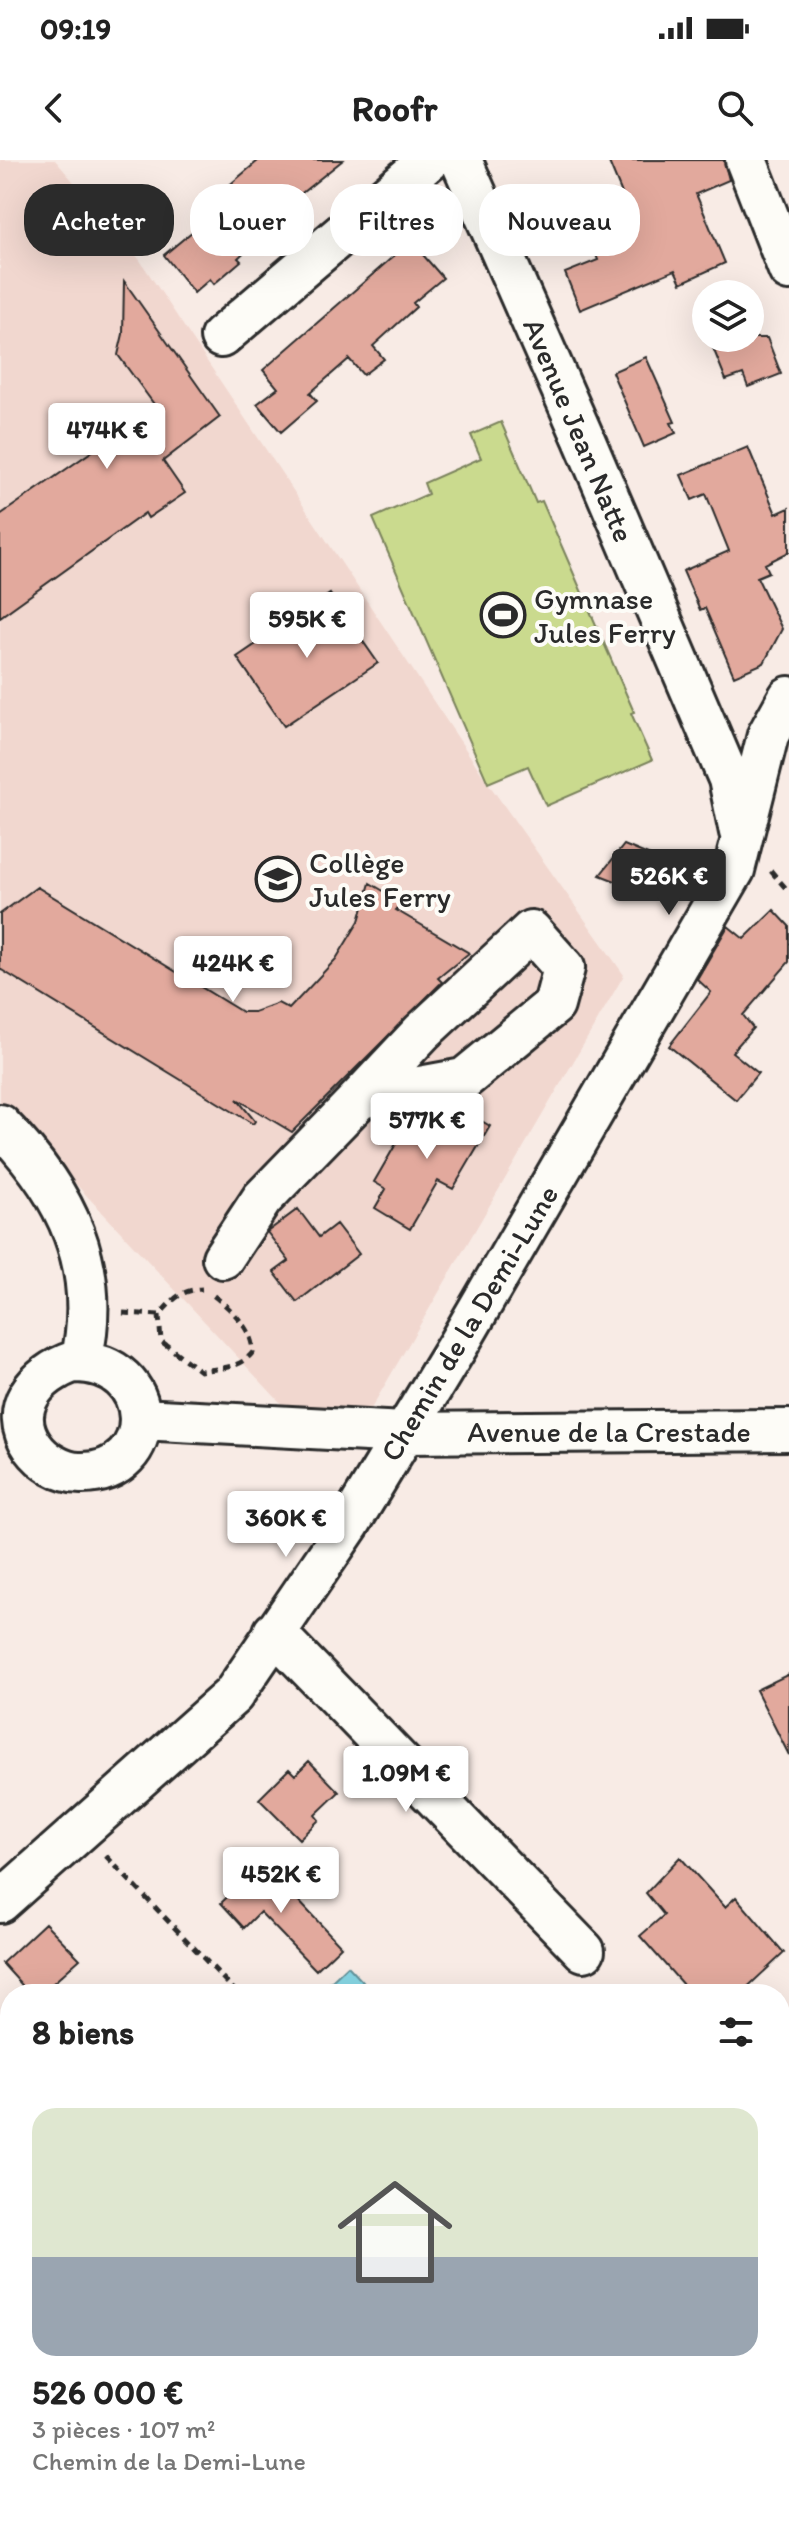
<!DOCTYPE html>
<html lang="fr">
<head>
<meta charset="utf-8">
<style>
	body { margin:0; font-family:Itim,sans-serif; background:#f2f2f2; color:#222; height:100vh; display:flex; flex-direction:column; font-size:30px; white-space:nowrap }
	* { box-sizing:border-box; margin:0 }
	p { font-size:26px; color:#767676 }
	.icon { flex:none; width:44px; height:44px; fill:none; stroke:currentColor; stroke-width:2; stroke-linecap:round; stroke-linejoin:round }
	.map { position:relative; flex:1; overflow:hidden }
	.drawer { position:absolute; left:0px; top:1824px; width:790px; height:538px; display:flex; flex-direction:column; background:#fff; border-radius:32px 32px 0 0; box-shadow:0 8px 32px #0002 }
	.drawer>* { flex:none }
	.hud { position:absolute; left:24px; top:24px; width:742px; height:72px; display:flex; gap:16px }
	.fabs { position:absolute; left:692px; top:120px; display:grid; gap:16px }
	.fabs a { display:grid; place-items:center; width:72px; height:72px; border-radius:50%; background:#fff; box-shadow:0 8px 32px #0002; font-size:40px }
	.price { position:absolute; translate:-50% -68px; padding:0 18px; border-radius:8px; background:#fff; color:#222; font-size:26px; line-height:52px; filter:drop-shadow(0 2px 4px #0008) }
	.price::after { content:''; position:absolute; left:50%; top:48px; width:24px; height:18px; margin-left:-12px; background:inherit; clip-path:polygon(0 0,100% 0,50% 100%) }
	.price.current { background:#2b2b2b; color:#fff }
	ul { padding:0; list-style:none }
	li { display:grid; align-content:center; gap:16px; height:424px; padding:0 32px }
	li span { display:grid; place-items:center; height:248px; border-radius:24px; color:#555 }
	li>.icon { margin-inline-start:auto }
	span .icon { width:144px; height:144px; fill:#fffc; stroke-width:1 }
	li b { font-size:34px }
	h2 { display:flex; justify-content:space-between; align-items:center; height:96px; padding:0 32px; font-size:34px }
	.pill { padding:0 28px; border-radius:32px; background:#fff; box-shadow:0 8px 32px #0002; font-size:28px; line-height:72px }
	.pill.current { background:#2b2b2b; color:#fff }
	.status { display:flex; justify-content:space-between; align-items:center; height:56px; padding:0 40px; background:#fff; direction:ltr }
	.status svg { height:22px; fill:currentColor }
	header { display:flex; justify-content:space-between; align-items:center; height:104px; padding:0 32px; background:#fff; font-size:36px; font-weight:700 }
	.map>svg:first-child { display:block }
</style>
</head>
<body>
<div class="status"><b>09:19</b><svg viewBox="0 0 49 12"><path d="M0 12V9h3v3zM5 12V6h3v6zM10 12V3h3v9zM15 12V0h3v12zM26 1h20v11H26zM47 4h2v5h-2z"/></svg></div>
<header><svg class="icon" aria-label="back" viewBox="0 0 24 24"><path d="M15 5l-7 7 7 7"/></svg>Roofr<svg class="icon" aria-label="search" viewBox="0 0 24 24"><circle cx="10" cy="10" r="6"/><path d="M15 15l6 6"/></svg></header>
<div class="map">
<svg width="789" height="2361" viewBox="0 0 789 2361">
	<rect width="100%" height="100%" fill="#f8ebe5"/>
	<filter id="ink" filterUnits="userSpaceOnUse"><feTurbulence type="fractalNoise" baseFrequency=".0125" numOctaves="2"/><feDisplacementMap in="SourceGraphic" scale="16" xChannelSelector="R" yChannelSelector="G"/><feConvolveMatrix kernelMatrix="1 2 1 2 8 2 1 2 1" color-interpolation-filters="sRGB"/></filter>
	<g filter="url(#ink)">
		<path fill="#f1d7cf" d="M0,0H55L139,99L488,623L624,815L351,1283L307,1271L0,943Z"/>
		<path fill="#cada8e" stroke="#7a825c" stroke-width="2" d="M501,262L536,343L542,341L634,552L631,553L652,600L546,646L528,606L488,623L373,358L428,334L424,323L481,298L471,275Z"/>
		<path fill="#87d6e4" stroke="#62929a" stroke-width="2" d="M348,1806L363,1822L351,1834H318Z"/>
		<path fill="#e2a99d" stroke="#2b2b2b" stroke-width="2" d="M259,0H343L262,65L267,71L238,98L241,101L214,124L210,119L194,133L164,95L222,47L214,38Z
			M608,0H724L729,20L696,34L725,103L681,123L675,110L580,150L565,113L598,100L589,77L633,60Z
			M411,81L443,118L413,143L416,147L373,186L384,199L363,215L349,199L310,233L317,241L281,272L257,244L278,228L263,210Z
			M124,121L220,257L163,301L185,333L148,358L145,353L0,457V355L156,247L118,195L123,174Z
			M709,178H767L781,214L748,227L743,214L726,220Z
			M646,197L675,262L671,263L676,273L644,287L612,212Z
			M748,287L776,354L789,348V392L765,404L769,412L757,417L782,469L764,503L734,516L705,448L700,450L683,411L729,391L706,334L692,340L681,315Z
			M330,434L378,503L284,566L237,497Z
			M624,685L677,707L664,740L600,715Z
			M370,723L402,742L396,750L469,793L438,818L442,822L292,972L237,939L255,961L253,964L0,809V754L37,727L242,852H254L278,843L289,849L336,799L359,761Z
			M774,750L789,766V802L743,855L753,868L732,892L758,913L736,940L669,886L711,832L697,819L728,766L744,779Z
			M458,947L490,966L453,1029L438,1021L410,1069L375,1048L386,1029L374,1022L415,951L427,949L449,962Z
			M298,1049L319,1077L336,1064L359,1094L297,1142L274,1112L289,1101L267,1072Z
			M789,1514V1595L756,1530Z
			M309,1601L339,1632L315,1655L319,1660L299,1679L259,1639L289,1609L295,1615Z
			M680,1697L725,1747L736,1737L784,1793L740,1834H691L640,1776L664,1755L646,1733Z
			M263,1703L341,1786L316,1810L260,1752L244,1768L221,1743Z
			M45,1763L80,1799L41,1834H30L2,1803Z"/>
		<g fill="none" stroke-linecap="round" stroke-linejoin="round">
			<g stroke="#2b2b2b" stroke-width="46">
				<path id="minor" d="M461,0L583,277L729,619L740,672
					M746,0L789,110
					M221,177L429,0
					M0,965C67,1033 103,1107 81,1202
					M223,1098L262,1039L360,938L464,919L554,845L564,808L531,771L422,872L360,938
					M73,1202C160,1200 162,1315 80,1313C62,1313 43,1301 33,1287C6,1249 37,1214 73,1202Z
					M141,1259L404,1273L789,1270
					M274,1472L584,1791
					M0,1742L233,1535L350,1363L459,1183L734,710L768,575L789,537
					M0,2175L10,2184"/>
			</g>
			<g stroke="#2b2b2b" stroke-width="50">
				<path id="major" d="M74,2361L75,2352"/>
			</g>
			<g stroke="#2b2b2b" stroke-width="50">
				<path id="highway" d="M780,2124L789,2122
					M780,2213L789,2206
					M780,2296L789,2289
					M132,2361L133,2352
					M486,2361L491,2352
					M595,2361L607,2352
					M699,2361L711,2352
					M763,2361L773,2352"/>
			</g>
			<path stroke="#2b2b2b" stroke-width="5" stroke-dasharray="8 6" stroke-linecap="butt" d="M771,711L789,732
				M123,1153L159,1155C173,1140 180,1130 202,1129
				M159,1155L161,1181L200,1211C220,1208 240,1209 253,1192C252,1167 229,1147 211,1134
				M106,1696L238,1834
				M780,2040L789,2036"/>
			<use href="#minor" stroke="#fdfcf7" stroke-width="40"/>
			<use href="#major" stroke="#fdfcf7" stroke-width="44"/>
			<use href="#highway" stroke="#fdfcf7" stroke-width="44"/>
		</g>
	</g>
	<defs>
		<g id="stadium-ring" transform="scale(2.3)"><circle r="9.5" fill="#fdfcf7" stroke="#2b2b2b" stroke-width="1.5"/><path d="M0-5a6.5 5 0 1 0 0 10a6.5 5 0 1 0 0-10ZM-3.5-1.8h7v3.6h-7Z" fill="#2b2b2b"/></g>
		<g id="school-ring" transform="scale(2.3)"><circle r="9.5" fill="#fdfcf7" stroke="#2b2b2b" stroke-width="1.5"/><path d="M0-5L7-2L0 1L-7-2ZM-4 1L0 2.5L4 1V4Q0 6-4 4Z" fill="#2b2b2b"/></g>
	</defs>
	<g fill-rule="evenodd">
		<use href="#stadium-ring" x="503" y="455"/>
		<use href="#school-ring" x="278" y="719"/>
	</g>
	<g text-anchor="middle" dominant-baseline="central" stroke-width="8" stroke-linejoin="round" paint-order="stroke">
		<g font-size="30" fill="#2b2b2b" stroke="#fdfcf7">
			<text transform="translate(579 270) rotate(67)">Avenue Jean Natte</text>
			<text transform="translate(469 1163) rotate(-59)">Chemin de la Demi-Lune</text>
			<text x="609" y="1271">Avenue de la Crestade</text>
		</g>
		<g font-size="30" fill="#2b2b2b" stroke="#fdfcf7" text-anchor="start">
			<text x="534" y="438">Gymnase<tspan x="534" dy="34">Jules Ferry</tspan></text>
			<text x="309" y="702">Collège<tspan x="309" dy="34">Jules Ferry</tspan></text>
		</g>
	</g>
</svg>
<div class="fabs">
<a><svg class="icon" aria-label="layers" viewBox="0 0 24 24"><path d="M12 4l9 5-9 5-9-5zM3 14l9 5 9-5"/></svg></a>
</div>
<b class="price" style="left:107px;top:311px">474K €</b>
<b class="price" style="left:307px;top:500px">595K €</b>
<b class="price current" style="left:669px;top:757px">526K €</b>
<b class="price" style="left:233px;top:844px">424K €</b>
<b class="price" style="left:427px;top:1001px">577K €</b>
<b class="price" style="left:286px;top:1399px">360K €</b>
<b class="price" style="left:406px;top:1654px">1.09M €</b>
<b class="price" style="left:281px;top:1755px">452K €</b>
<div class="hud">
<a class="pill current">Acheter</a>
<a class="pill">Louer</a>
<a class="pill">Filtres</a>
<a class="pill">Nouveau</a>
</div>
<section class="drawer">
<h2>8 biens<svg class="icon" aria-label="filters" viewBox="0 0 24 24"><path d="M4 7h16M4 17h16"/><circle cx="9" cy="7" r="2"/><circle cx="15" cy="17" r="2"/></svg></h2>
<ul>
<li><span style="background:linear-gradient(#dfe7d0 60%,#9aa5b1 0)"><svg class="icon" aria-label="home" viewBox="0 0 24 24"><path d="M3 11l9-7 9 7M6 9v11h12V9"/></svg></span><div><b>526 000 €</b><p>3 pièces · 107 m²</p><p>Chemin de la Demi-Lune</p></div></li>
</ul>
</section>
</div>
</body>
</html>
